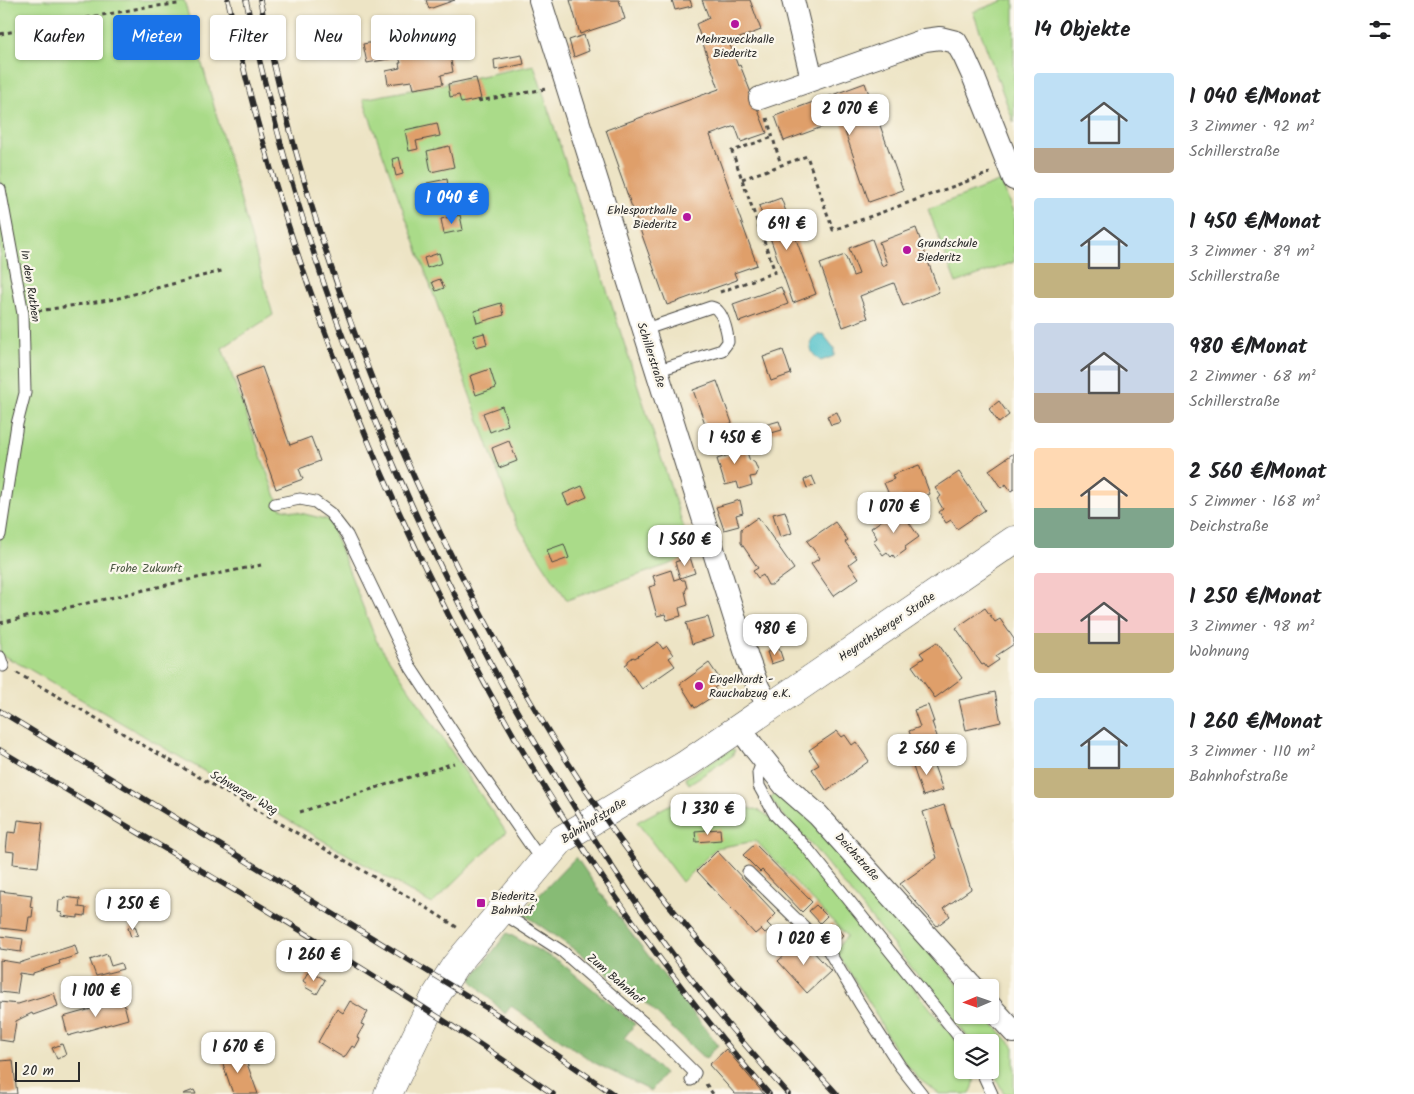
<!DOCTYPE html>
<html lang="de">
<head>
<meta charset="utf-8">
<style>
	body { margin:0; font-family:Kalam,sans-serif; background:#f2f2f2; color:#202124; height:100vh; display:flex; flex-direction:column; font-size:19px; white-space:nowrap }
	* { box-sizing:border-box; margin:0 }
	p { font-size:16px; color:#757577 }
	.icon { flex:none; width:28px; height:28px; fill:none; stroke:currentColor; stroke-width:2; stroke-linecap:round; stroke-linejoin:round }
	.map { position:relative; flex:1; overflow:hidden }
	.panel { display:flex; flex-direction:column; background:#fff; width:400px }
	.panel>* { flex:none }
	.banner { position:absolute; left:15px; top:15px; width:475px; height:45px; display:flex; gap:10px }
	.needle { width:32px; rotate:268deg }
	.tools { position:absolute; left:954px; top:979px; display:grid; gap:10px }
	.tools a { display:grid; place-items:center; width:45px; height:45px; border-radius:5px; background:#fff; box-shadow:0 1px 4px #0004; font-size:25px }
	.scale { position:absolute; left:15px; bottom:12px; width:65px; box-sizing:border-box; padding-left:5px; border:2px solid #2b2b2b; border-top:0; font-size:14px; line-height:18px; white-space:nowrap; color:#2b2b2b; -webkit-text-stroke:4px #fbf7ec; paint-order:stroke }
	.price { position:absolute; translate:-50% -42px; padding:0 11px; border-radius:10px; background:#fff; color:#222; font-size:16px; line-height:32px; filter:drop-shadow(0 1px 2px #0008) }
	.price::after { content:''; position:absolute; left:50%; top:30px; width:15px; height:11px; margin-left:-8px; background:inherit; clip-path:polygon(0 0,100% 0,50% 100%) }
	.price.active { background:#1a73e8; color:#fff }
	ul { padding:0; list-style:none }
	li { display:flex; align-items:center; gap:15px; height:125px; padding:0 20px }
	li span { display:grid; place-items:center; flex:none; width:140px; height:100px; border-radius:5px; color:#555 }
	li>.icon { margin-inline-start:auto }
	span .icon { width:60px; height:60px; fill:#fffc; stroke-width:1 }
	li b { font-size:21px }
	h2 { display:flex; justify-content:space-between; align-items:center; height:60px; padding:0 20px; font-size:21px }
	.tag { padding:0 18px; border-radius:5px; background:#fff; box-shadow:0 1px 4px #0004; font-size:18px; line-height:45px }
	.tag.active { background:#1a73e8; color:#fff }
	main { display:flex; flex:1; min-height:0 }
	.map>svg:first-child { display:block }
</style>
</head>
<body>
<main>
<div class="map">
<svg width="1014" height="1094" viewBox="0 0 1014 1094">
	<rect width="100%" height="100%" fill="#fbf7ec"/>
	<filter id="ink" filterUnits="userSpaceOnUse"><feTurbulence type="fractalNoise" baseFrequency=".02" numOctaves="2"/><feDisplacementMap in="SourceGraphic" scale="10" xChannelSelector="R" yChannelSelector="G"/><feConvolveMatrix kernelMatrix="1 2 1 2 8 2 1 2 1" color-interpolation-filters="sRGB"/></filter>
	<filter id="wash" filterUnits="userSpaceOnUse"><feTurbulence type="fractalNoise" baseFrequency=".0096" numOctaves="4" result="noise"/><feDisplacementMap in="SourceGraphic" scale="20" xChannelSelector="R" yChannelSelector="G"/><feGaussianBlur stdDeviation="1.12" result="paint"/><feColorMatrix in="noise" values="0 0 0 0 0 0 0 0 0 0 0 0 0 0 0 0 0 1.4 0 .05"/><feComposite in="paint" operator="in"/></filter>
	<g filter="url(#wash)">
		<rect width="100%" height="100%" fill="#ede4c5"/>
		<path fill="#aadb89" stroke="#6a835a" d="M0,0H184L273,315L222,348L280,508L329,520L376,640L506,832L432,904L29,669L0,654Z
			M1005,0H1014V123L973,12Z
			M534,65L693,556L567,600L516,523L363,99L443,84Z
			M1001,181L1014,215V262L956,283L928,209Z
			M731,749L735,750L732,756L689,784L685,778Z
			M777,792L805,813L962,989V1015H985L1014,1047V1094H1004L990,1066V1042H972L815,849L781,813L770,798Z
			M689,799L758,810C774,818 786,832 799,845L962,1048V1070H973C975,1079 975,1087 969,1094H939L919,1079L895,1050L871,1005L835,950L847,936L756,841L716,848L682,882L637,822L671,804Z"/>
		<path fill="#87bb75" stroke="#597350" d="M576,857L609,905L718,1045L705,1059L640,998L591,961L522,913Z
			M507,933L560,962L635,1024L624,1038L648,1058L664,1074L651,1091L595,1063L511,1006L505,1014L471,980Z"/>
		<path fill="#56c3cb" stroke="#40777b" d="M823,334L834,348V356L821,361C809,354 804,336 823,334Z"/>
		<g id="blocks">
			<path fill="#df9f6a" d="M426,0H455L429,9Z
				M570,0H619L625,19L580,34Z
				M672,0H690L692,6L675,10Z
				M702,0H750L761,30L729,42L738,66L740,65L767,133L741,142L735,126L710,135L757,265L734,273L737,280L667,305L618,168L619,167L606,130L719,89L696,24L709,18Z
				M415,32L416,35L434,32L435,39H438L440,49L438,50L439,57L450,55L453,72L441,75L443,84L414,89L412,81L388,84L386,71L400,68L399,63H401L399,57L367,63L363,44L385,40V37Z
				M457,33L459,43L449,45L448,34Z
				M584,35L589,51L574,57L569,40Z
				M522,55L524,64L495,70L494,60Z
				M476,78L481,99L461,103L459,95L450,97L448,84Z
				M865,83L903,190L869,202L841,120L784,141L775,116Z
				M437,123L440,136L416,141L418,149L409,151L405,130Z
				M449,146L454,167L431,172L427,151Z
				M399,157L403,174L396,176L392,159Z
				M447,179L450,198L430,202L427,183Z
				M781,198L816,294L793,303L759,206Z
				M460,215L463,230L444,234L441,219Z
				M916,228L939,292L903,306L894,283L860,296L868,318L843,327L820,264L845,255L853,276L859,274L849,248L872,239L882,266L887,264L879,242Z
				M439,253L442,263L427,268L424,258Z
				M440,279L444,288L436,291L432,282Z
				M781,287L788,304L739,322L733,304Z
				M501,303L504,315L477,323L474,311Z
				M484,333L487,344L476,347L473,336Z
				M783,350L791,374L771,381L763,357Z
				M262,367L290,445L311,437L320,461L299,469L303,479L276,489L236,377Z
				M490,369L496,388L476,395L470,376Z
				M717,381L732,423L708,432L693,390Z
				M999,401L1009,415L999,423L989,409Z
				M502,406L508,425L490,432L483,413Z
				M837,412L841,422L831,425L827,416Z
				M779,421L782,430L754,438L751,429Z
				M726,439L729,448L744,444L750,461L751,460L755,463L758,471L756,476L750,477L752,485L739,489L737,482L725,485L717,459L729,455L727,449L723,451L722,449L712,452L710,444Z
				M509,441L517,461L499,468L492,448Z
				M1014,453V489L1011,491L1006,484L1001,488L989,470Z
				M919,465L930,494L904,504L901,496L891,499L884,483L894,479L892,475Z
				M959,472L985,510L957,529L951,520L946,523L939,512L943,509L937,499L941,496L935,488Z
				M812,476L816,485L807,488L804,480Z
				M582,486L587,497L568,505L563,494Z
				M740,500L743,513L736,515L739,526L724,530L716,507Z
				M899,508L919,537L905,547L906,550L895,558L893,555L891,557L887,552L883,555L873,541L877,538L871,528Z
				M785,511L792,533L780,537L773,514Z
				M758,517L794,569L772,585H768L763,575L758,578L753,571L758,568L741,543V529Z
				M835,522L848,540L845,542L857,558L849,564L859,578L833,596L811,564L820,558L807,541Z
				M564,544L569,558L552,564L547,550Z
				M690,557L695,573L680,578L675,562Z
				M671,570L674,580L680,578L682,580H685L687,588L685,591L688,605L679,608L681,616L667,620L665,614L657,616L649,587L656,585L653,576Z
				M985,608L995,622L1000,619L1014,639V644L996,656L999,660L987,668L984,664L982,665L956,628Z
				M708,617L714,637L692,644L686,623Z
				M658,642L663,649L667,646L673,655L669,658L675,666L642,689L625,665L628,663V661L633,657L635,658Z
				M937,642L962,678L935,698L912,666L924,658L920,653Z
				M779,648L783,660L771,664L767,652Z
				M709,663L722,682L714,688L718,693L695,708L680,684Z
				M995,692L1001,722L966,730L959,700Z
				M928,705L934,722H932L939,742L927,746L926,744L915,748L909,731L920,727L914,710Z
				M837,731L842,737L845,735L852,745L856,742L869,761L827,791L812,769L819,765L809,750Z
				M930,755L943,790L923,796L911,761Z
				M944,805L971,889L944,908L950,916L937,926L900,884L937,858L923,812Z
				M18,820L43,823L38,867L13,864L14,852L6,851L8,832L16,833Z
				M720,829L721,840L696,842L695,831Z
				M755,844L812,902L802,912L762,870L760,872L743,855Z
				M717,851L776,914L767,923L772,928L765,933L761,929L755,934L697,871Z
				M0,891L32,895L30,907L33,908L32,917H29L27,931L0,928Z
				M64,897L80,899L79,907L86,908L85,916L78,915V918L61,916L62,913L58,912L59,900H63Z
				M816,905L827,916L820,923L809,911Z
				M832,923L843,935L837,942L825,930Z
				M135,926L138,935L131,937L128,928Z
				M0,936L23,939L21,952L0,949Z
				M802,939L831,971L807,993L778,961Z
				M75,945L78,955L59,961L60,964L33,973V975L19,973V975H20L17,994L0,992V960L19,963Z
				M107,954L111,966L121,963L123,969L96,976L90,960Z
				M309,970L325,980L317,994L305,987L307,984L303,981Z
				M90,982L96,997H81L77,986Z
				M54,993L58,1006L33,1015L32,1013L16,1021L13,1042L0,1040V1002L18,1004Z
				M123,1000L128,1019L68,1036L63,1017Z
				M350,1001L368,1012L361,1024L364,1025L357,1037L360,1039L355,1048L352,1046L344,1058L318,1042L337,1009L343,1013Z
				M62,1044L66,1055L57,1059L52,1048Z
				M237,1049L241,1059L245,1058L258,1094H233L220,1055Z
				M726,1049L764,1094H735L709,1065Z
				M13,1060L17,1094H0V1061Z
				M194,1090L196,1094H183Z"/>
		</g>
	</g>
	<g filter="url(#ink)">
		<use href="#blocks" fill-opacity="0" stroke="#484742" stroke-width="1"/>
		<g fill="none" stroke-linecap="round" stroke-linejoin="round">
			<g stroke="#484742" stroke-width="13">
				<path id="service" d="M0,189L23,314L25,393L17,424L0,535
					M643,330L711,307C715,308 716,308 718,311C724,317 728,334 728,342L722,350L656,371
					M275,504L300,499L315,502L330,513L347,535L411,668L470,758L543,863
					M0,657L3,666
					M763,760L758,773L759,786L775,815L807,848L963,1042
					M748,872L828,950L860,1004L900,1066L922,1094
					M501,912L563,952L652,1030L695,1073L691,1080
					M981,1070L992,1094"/>
			</g>
			<g stroke="#484742" stroke-width="24">
				<path id="minor" d="M540,0L748,660L758,687L769,707
					M793,0L812,79
					M760,98L925,40L940,38L956,42L964,56L974,78L1014,179
					M740,728L752,745L785,786L818,815L974,988
					M990,1006L1014,1032"/>
			</g>
			<g stroke="#484742" stroke-width="29">
				<path id="tertiary" d="M388,1094L435,997L455,966L562,839L685,765L1014,540"/>
			</g>
			<path stroke="#484742" stroke-width="3" stroke-dasharray="4 4" stroke-linecap="butt" d="M0,34L146,7L178,4
				M478,101L546,89
				M767,118L781,165
				M742,179L807,156L833,230L990,173
				M720,292L775,272L732,151L773,137
				M38,311L115,299L225,270
				M0,623L197,578L261,565
				M17,673L421,904L458,928
				M300,812L454,763
				M706,1084L713,1094"/>
			<use href="#service" stroke="#fff" stroke-width="11"/>
			<use href="#minor" stroke="#fff" stroke-width="22"/>
			<use href="#tertiary" stroke="#fff" stroke-width="28"/>
			<g stroke="#2b2b2b" stroke-width="5.5">
				<path id="rail" d="M228,0C257,137 300,272 352,402C453,653 591,890 769,1094
					M246,0C305,280 413,547 564,790C610,866 659,940 715,1009C739,1038 763,1066 788,1094
					M260,0C304,222 385,438 494,637C537,716 585,793 639,866C699,947 769,1020 837,1094
					M0,711L463,993L517,1027L613,1094
					M0,750C186,862 375,970 553,1094"/>
			</g>
			<use href="#rail" stroke="#fbf7ec" stroke-width="4" stroke-dasharray="11" stroke-linecap="butt"/>
		</g>
	</g>
	<g fill="#b5179e" stroke="#fbf7ec" stroke-width="2">
		<circle cx="735" cy="24" r="5"/>
		<circle cx="687" cy="217" r="5"/>
		<circle cx="907" cy="250" r="5"/>
		<circle cx="699" cy="686" r="5"/>
		<rect x="476" y="898" width="10" height="10" rx="2.5"/>
	</g>
	<g text-anchor="middle" dominant-baseline="central" stroke-width="4.5" stroke-linejoin="round" paint-order="stroke">
		<g font-size="12" fill="#2b2b2b" stroke="#fbf7ec" text-anchor="start">
			<text x="735" y="39" text-anchor="middle">Mehrzweckhalle<tspan x="735" dy="14">Biederitz</tspan></text>
			<text x="677" y="210" text-anchor="end">Ehlesporthalle<tspan x="677" dy="14">Biederitz</tspan></text>
			<text x="917" y="243">Grundschule<tspan x="917" dy="14">Biederitz</tspan></text>
			<text x="709" y="679">Engelhardt -<tspan x="709" dy="14">Rauchabzug e.K.</tspan></text>
			<text x="491" y="896">Biederitz,<tspan x="491" dy="14">Bahnhof</tspan></text>
		</g>
		<g font-size="12" fill="#2b2b2b" stroke="#fbf7ec">
			<text transform="translate(30 286) rotate(81)">In den Ruthen</text>
			<text transform="translate(651 355) rotate(72)">Schillerstraße</text>
			<text transform="translate(887 627) rotate(-34)">Heyrothsberger Straße</text>
			<text transform="translate(244 793) rotate(30)">Schwarzer Weg</text>
			<text transform="translate(594 821) rotate(-32)">Bahnhofstraße</text>
			<text transform="translate(857 857) rotate(48)">Deichstraße</text>
			<text transform="translate(615 979) rotate(41)">Zum Bahnhof</text>
		</g>
		<g font-size="12" fill="#4b5742" stroke="#fbf7ec">
			<text x="146" y="568">Frohe Zukunft</text>
		</g>
	</g>
</svg>
<div class="tools">
<a><svg class="needle" viewBox="-14 -14 28 28"><path d="M0-13l5 13h-10z" fill="#e53935"/><path d="M0 13l5-13h-10z" fill="#757577"/></svg></a>
<a><svg class="icon" aria-label="layers" viewBox="0 0 24 24"><path d="M12 4l9 5-9 5-9-5zM3 14l9 5 9-5"/></svg></a>
</div>
<div class="scale">20 m</div>
<b class="price" style="left:850px;top:136px">2 070 €</b>
<b class="price active" style="left:452px;top:225px">1 040 €</b>
<b class="price" style="left:787px;top:251px">691 €</b>
<b class="price" style="left:735px;top:465px">1 450 €</b>
<b class="price" style="left:894px;top:534px">1 070 €</b>
<b class="price" style="left:685px;top:567px">1 560 €</b>
<b class="price" style="left:775px;top:656px">980 €</b>
<b class="price" style="left:927px;top:776px">2 560 €</b>
<b class="price" style="left:708px;top:836px">1 330 €</b>
<b class="price" style="left:133px;top:931px">1 250 €</b>
<b class="price" style="left:804px;top:966px">1 020 €</b>
<b class="price" style="left:314px;top:982px">1 260 €</b>
<b class="price" style="left:96px;top:1018px">1 100 €</b>
<b class="price" style="left:238px;top:1074px">1 670 €</b>
<div class="banner">
<a class="tag">Kaufen</a>
<a class="tag active">Mieten</a>
<a class="tag">Filter</a>
<a class="tag">Neu</a>
<a class="tag">Wohnung</a>
</div>
</div>
<section class="panel">
<h2>14 Objekte<svg class="icon" aria-label="filters" viewBox="0 0 24 24"><path d="M4 7h16M4 17h16"/><circle cx="9" cy="7" r="2"/><circle cx="15" cy="17" r="2"/></svg></h2>
<ul>
<li><span style="background:linear-gradient(#bfe0f5 75%,#b9a48a 0)"><svg class="icon" aria-label="home" viewBox="0 0 24 24"><path d="M3 11l9-7 9 7M6 9v11h12V9"/></svg></span><div><b>1 040 €/Monat</b><p>3 Zimmer · 92 m²</p><p>Schillerstraße</p></div></li>
<li><span style="background:linear-gradient(#bfe0f5 65%,#c2b280 0)"><svg class="icon" aria-label="home" viewBox="0 0 24 24"><path d="M3 11l9-7 9 7M6 9v11h12V9"/></svg></span><div><b>1 450 €/Monat</b><p>3 Zimmer · 89 m²</p><p>Schillerstraße</p></div></li>
<li><span style="background:linear-gradient(#c9d6e8 70%,#b9a48a 0)"><svg class="icon" aria-label="home" viewBox="0 0 24 24"><path d="M3 11l9-7 9 7M6 9v11h12V9"/></svg></span><div><b>980 €/Monat</b><p>2 Zimmer · 68 m²</p><p>Schillerstraße</p></div></li>
<li><span style="background:linear-gradient(#ffd9b3 60%,#7fa58c 0)"><svg class="icon" aria-label="home" viewBox="0 0 24 24"><path d="M3 11l9-7 9 7M6 9v11h12V9"/></svg></span><div><b>2 560 €/Monat</b><p>5 Zimmer · 168 m²</p><p>Deichstraße</p></div></li>
<li><span style="background:linear-gradient(#f6c9c9 60%,#c2b280 0)"><svg class="icon" aria-label="home" viewBox="0 0 24 24"><path d="M3 11l9-7 9 7M6 9v11h12V9"/></svg></span><div><b>1 250 €/Monat</b><p>3 Zimmer · 98 m²</p><p>Wohnung</p></div></li>
<li><span style="background:linear-gradient(#bfe0f5 70%,#c2b280 0)"><svg class="icon" aria-label="home" viewBox="0 0 24 24"><path d="M3 11l9-7 9 7M6 9v11h12V9"/></svg></span><div><b>1 260 €/Monat</b><p>3 Zimmer · 110 m²</p><p>Bahnhofstraße</p></div></li>
</ul>
</section>
</main>
</body>
</html>
